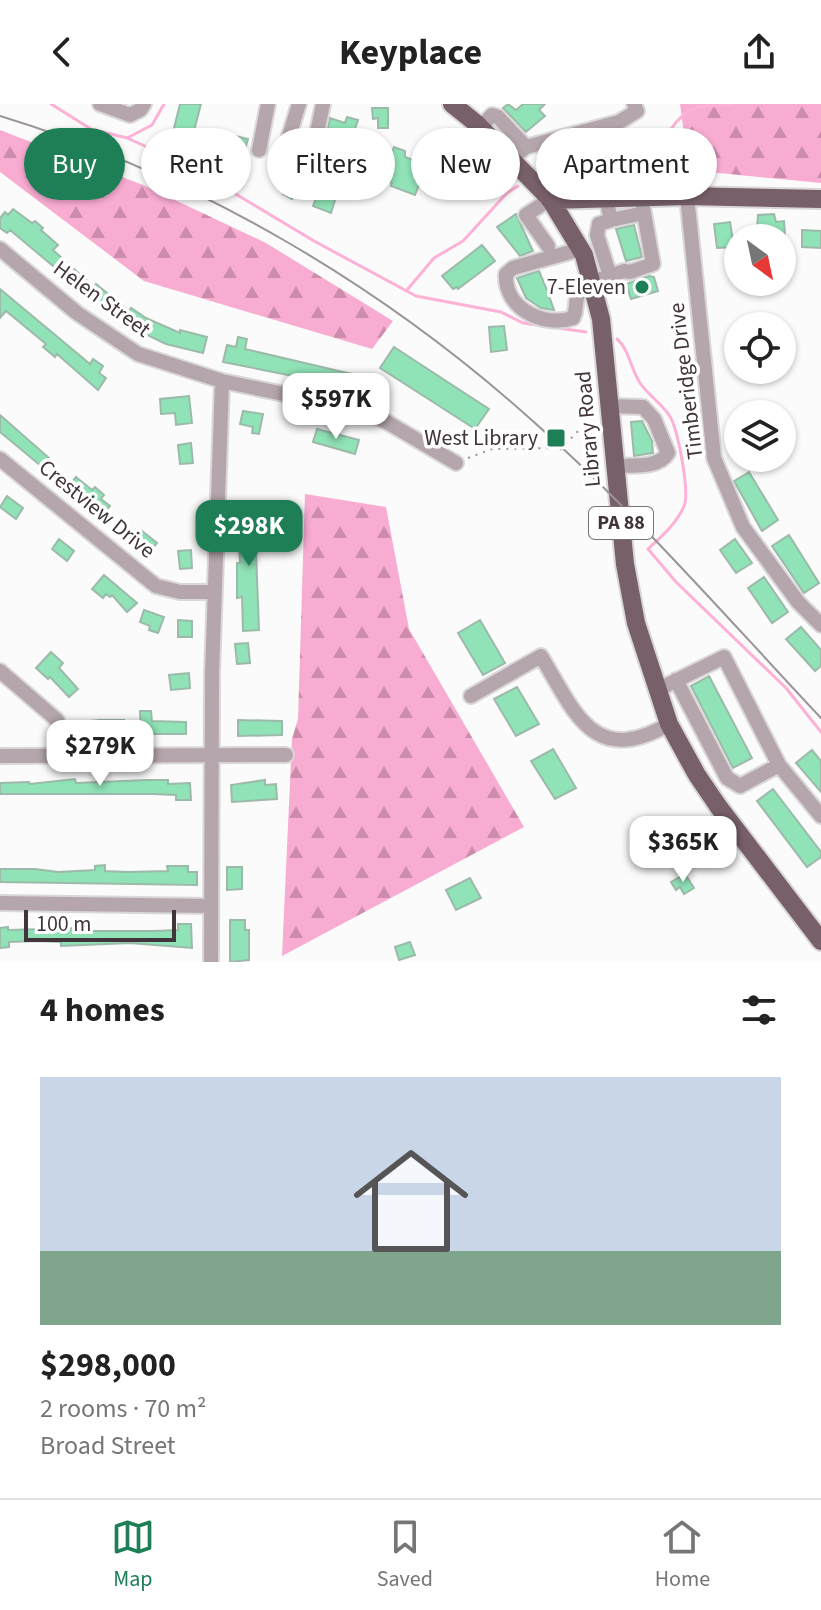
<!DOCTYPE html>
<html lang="en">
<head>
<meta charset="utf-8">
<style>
	body { margin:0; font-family:"Source Sans 3",sans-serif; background:#f2f2f2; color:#222; height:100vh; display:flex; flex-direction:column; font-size:30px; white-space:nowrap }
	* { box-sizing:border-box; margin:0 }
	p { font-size:26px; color:#767676 }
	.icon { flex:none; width:44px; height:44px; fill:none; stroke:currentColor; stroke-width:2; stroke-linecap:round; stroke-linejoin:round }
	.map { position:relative; height:858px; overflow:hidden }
	.panel { display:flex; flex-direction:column; background:#fff; flex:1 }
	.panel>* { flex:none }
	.top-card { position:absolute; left:24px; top:24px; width:774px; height:72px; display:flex; gap:16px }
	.needle { width:52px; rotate:147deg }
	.fabs { position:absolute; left:724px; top:120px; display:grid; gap:16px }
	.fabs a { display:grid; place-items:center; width:72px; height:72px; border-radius:50%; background:#fff; box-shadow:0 2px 6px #0004; font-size:40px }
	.scale { position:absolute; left:24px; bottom:20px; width:152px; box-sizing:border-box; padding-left:8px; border:4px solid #41343a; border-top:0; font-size:22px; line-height:28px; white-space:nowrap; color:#41343a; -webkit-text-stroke:6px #fff; paint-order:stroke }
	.price { position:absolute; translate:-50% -68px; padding:0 18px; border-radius:16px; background:#fff; color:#222; font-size:26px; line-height:52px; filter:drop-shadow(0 2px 4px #0008) }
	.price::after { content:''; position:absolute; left:50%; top:48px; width:24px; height:18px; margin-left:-12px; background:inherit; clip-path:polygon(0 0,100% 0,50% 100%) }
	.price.selected { background:#1e7f57; color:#fff }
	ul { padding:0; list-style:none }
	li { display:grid; align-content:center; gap:16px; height:424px; padding:0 40px }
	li+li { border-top:2px solid #e0e0e0 }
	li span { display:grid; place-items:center; height:248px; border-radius:0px; color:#555 }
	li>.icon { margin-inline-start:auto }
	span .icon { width:144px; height:144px; fill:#fffc; stroke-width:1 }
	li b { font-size:34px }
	h2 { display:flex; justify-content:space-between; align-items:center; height:96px; padding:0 40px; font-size:34px }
	.tag { padding:0 28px; border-radius:36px; background:#fff; box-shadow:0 2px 6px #0004; font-size:28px; line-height:72px }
	.tag.selected { background:#1e7f57; color:#fff }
	header { display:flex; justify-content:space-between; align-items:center; height:104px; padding:0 40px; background:#fff; font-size:36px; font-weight:700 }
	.dock { display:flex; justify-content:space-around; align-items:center; height:112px; border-top:2px solid #e0e0e0; background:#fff; font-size:22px; color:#767676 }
	.dock a { display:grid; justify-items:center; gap:4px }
	.dock .selected { color:#1e7f57 }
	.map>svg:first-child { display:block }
</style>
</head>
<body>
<header><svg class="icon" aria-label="back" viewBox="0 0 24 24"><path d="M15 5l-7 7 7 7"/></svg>Keyplace<svg class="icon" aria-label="share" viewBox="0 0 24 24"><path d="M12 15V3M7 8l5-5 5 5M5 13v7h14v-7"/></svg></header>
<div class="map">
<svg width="821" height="858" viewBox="0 0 821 858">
	<defs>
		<pattern id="forest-firs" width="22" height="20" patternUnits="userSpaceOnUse" patternTransform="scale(2)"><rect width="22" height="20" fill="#f9acd2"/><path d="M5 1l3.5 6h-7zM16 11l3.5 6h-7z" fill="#cb8dab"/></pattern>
	</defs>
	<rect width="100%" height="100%" fill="#fbfbfb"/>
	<path fill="url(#forest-firs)" d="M680,0H821V79L689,66Z
		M0,26L143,81L266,139L393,217L372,245L144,177L0,68Z
		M305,390L386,403L409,525L524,723L282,852L292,635L298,615Z"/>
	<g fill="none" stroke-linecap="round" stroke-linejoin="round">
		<path stroke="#feb1d7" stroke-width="3" d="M51,0L91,25L127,34L189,62L314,137L416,192L501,208L523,219L586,228
			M127,34L152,21L164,0
			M554,66L593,51L606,35L671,25C688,0 703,2 732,0
			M407,186L434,154L463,137L507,89L518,82
			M617,235C629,245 631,266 640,279C648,291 661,299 669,311C678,324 690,389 684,402C677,419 662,432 648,445L676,478L786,584L821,628"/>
	</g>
	<path fill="#90e2b7" stroke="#9cbaa9" stroke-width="2" d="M180,0H201L194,27L207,30L204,40L172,32Z
		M508,0L516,6L523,0H545L539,6L545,12L526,28L503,4Z
		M372,4H388V24H378V14L373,15Z
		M347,13L358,16L352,34L349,35L331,29L328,38L325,37L330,14L345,19Z
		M235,32L248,35L241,58L221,53L225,38L233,40Z
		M394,43L405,47V53L432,63L447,64L451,70L461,73L458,82L448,79L444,89L419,81L415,91L391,82L392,79L382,75Z
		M289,64L310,76L300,94L295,91L292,95L283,90L286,86L278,82Z
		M329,72L341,77L331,109L313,102L321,82L324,84Z
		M13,105L32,119L35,117L43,124L41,126L58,141L53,146L94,183L96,180L129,207L131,204L146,214L180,229V226L207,233L203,249L166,240L145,230L117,210L114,213L10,126L7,129L0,124V114L5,108L8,111Z
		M516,110L533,147L520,152L497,123Z
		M774,110L776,118L784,117L785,131H763V128L757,125L758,111Z
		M730,118L734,143L717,144L714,120Z
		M634,121L642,153L626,157L616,125Z
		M802,126L821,127V144L802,143Z
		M482,141L495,157L458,185L457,183L453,185L442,172Z
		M539,167L547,186L554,206L541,204L526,194L517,174Z
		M649,172L654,173L658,187L631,195L626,180Z
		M0,185L90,260L93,255L103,262L99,269L106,274L98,286L57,250L55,253L43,243L46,240L6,207L0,214Z
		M504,222L507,246L491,248L489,223Z
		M238,233L247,235L245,245L356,271L353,284L223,258L227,241L236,243Z
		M394,243L489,305L475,325L380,264Z
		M189,292L192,319L176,321L175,309L161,310L160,295Z
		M243,307L263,310L259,330L252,329L253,323L240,320Z
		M0,311L49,354L41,362L0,328Z
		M642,317L652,337L653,349L634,352L631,318Z
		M317,325L359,336L355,350L313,338Z
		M191,339L193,359L180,360L178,341Z
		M749,368L778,416L762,427L734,377Z
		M76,373L92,386L95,383L104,391L101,395L110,402L102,412L67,384Z
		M7,392L23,404L16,415L0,403Z
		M256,404V408L262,407L263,422H255L259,526L243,527L242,493L237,494V459H240L238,411L243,410V405Z
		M142,427L157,439L149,449L134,437Z
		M789,431L819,479L804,489L772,442Z
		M59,435L74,447L67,457L52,445Z
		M735,435L752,459L736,469L720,446Z
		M191,446L192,464L180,465L178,447Z
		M104,471L137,499L127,508L112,491L110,493L106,490L103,494L92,485Z
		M764,473L788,508L772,519L748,484Z
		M144,506L164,513L158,529L149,526L150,522L140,518Z
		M178,516L192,517V533H178Z
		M480,516L505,559L483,571L458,529Z
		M801,523L821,546V562L815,567L786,535Z
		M248,539L250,559L237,560L235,540Z
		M51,548L63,559L59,564L78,585L69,593L50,573L48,575L36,564Z
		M189,569L190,584L171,586L169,571Z
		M709,572L752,654L733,664L691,582Z
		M517,583L539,620L516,632L494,595Z
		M140,607H151L152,617L186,618V630H141Z
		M100,616H124V629L109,630V627L83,630L81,618Z
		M238,616L282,617V631L238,632Z
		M553,645L576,684L555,695L531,657Z
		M812,646L821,657V688L796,659Z
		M75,675L76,679L147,676H168V680L190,679L191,696H176V691L153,690H0V679L29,678L30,680Z
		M265,676V681L276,680L277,695L232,698L231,681Z
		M773,685L821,748V753L807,763L757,697Z
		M648,716L659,733L651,738L640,721Z
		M105,761V767L127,768L168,767L167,762H188V768H197V781L0,778V765H35L58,768L95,766V762Z
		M227,763H242V785L227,786Z
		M685,770L694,784L684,790L680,783L676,786L671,778Z
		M470,774L481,794L456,806L446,786Z
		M230,816H245V826H249V856L230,858Z
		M178,820H191L192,844L130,839L61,842V838L38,837L9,838V843L0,844V824L8,823V826L78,824L79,827H154L178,826Z
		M410,838L415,851L399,856L395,843Z"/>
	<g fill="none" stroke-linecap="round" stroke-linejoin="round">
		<g stroke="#dad7d8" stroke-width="18">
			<path id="minor" d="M100,0L130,11L140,6L144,0
				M299,0L289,32L290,42C299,48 305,50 314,43L323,0
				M480,24L492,11L498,13L526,43
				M259,46L268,0
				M511,56L526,43L619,18L637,7L634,0
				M687,92L714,354L743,423L798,498L821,521
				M606,94L611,116L644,109
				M548,142L526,111L550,95
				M0,145L77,209L138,250L222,277L360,306L385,317L456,359
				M581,145L513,164L506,170C504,204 543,224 573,214C577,206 575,202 577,194C580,178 611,172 624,167L630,168L653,160L641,92
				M610,172L597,131L599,120L611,116
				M610,302L643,303L654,315L668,349C658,365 633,361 615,362
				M0,355L156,482L180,488H215
				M0,567L57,616L59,626L57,653
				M676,576L727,674L740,682L779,661
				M657,586L724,553L779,661L821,712
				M471,592L541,552C575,609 594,664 669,620
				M0,652L286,651
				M0,799L211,802
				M211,858L212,570L222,277"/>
		</g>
		<g stroke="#dad7d8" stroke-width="22">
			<path id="major" d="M452,0L477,20L550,95L584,151L601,215L625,460L636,519L669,620L697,671L718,702L821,837
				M550,96L687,92L821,95"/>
		</g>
		<path stroke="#9a9396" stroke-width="2" stroke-dasharray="2 6" stroke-linecap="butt" d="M560,346L579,326
			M468,354L492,345L557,344"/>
		<use href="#minor" stroke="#b4a6ac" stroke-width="14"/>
		<use href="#major" stroke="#78606b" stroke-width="18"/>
		<path stroke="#9a9397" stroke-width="2" d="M0,12C197,72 382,181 535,319C636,409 728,515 821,614"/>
	</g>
	<g fill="#1e7f57" stroke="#fff" stroke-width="3">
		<circle cx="642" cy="183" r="8"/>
		<rect x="546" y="324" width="20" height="20" rx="4"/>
	</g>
	<g text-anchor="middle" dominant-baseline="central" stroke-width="7" stroke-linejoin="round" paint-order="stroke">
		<rect fill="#fff" stroke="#7a7175" stroke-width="2" x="589" y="403" width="64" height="32" rx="6"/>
		<g font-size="20" font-weight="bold" fill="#41343a">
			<text x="621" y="419">PA 88</text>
		</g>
		<g font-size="22" fill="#41343a" stroke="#fff" text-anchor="end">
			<text x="626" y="183">7-Eleven</text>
			<text x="538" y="334">West Library</text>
		</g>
		<g font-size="22" fill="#41343a" stroke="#fff">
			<text transform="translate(102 195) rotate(36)">Helen Street</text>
			<text transform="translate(686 277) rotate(-97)">Timberidge Drive</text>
			<text transform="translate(588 325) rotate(-95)">Library Road</text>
			<text transform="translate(97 405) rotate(39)">Crestview Drive</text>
		</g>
	</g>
</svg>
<div class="fabs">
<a><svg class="needle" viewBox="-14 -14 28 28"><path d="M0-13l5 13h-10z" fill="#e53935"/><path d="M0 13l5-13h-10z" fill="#767676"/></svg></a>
<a><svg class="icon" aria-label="locate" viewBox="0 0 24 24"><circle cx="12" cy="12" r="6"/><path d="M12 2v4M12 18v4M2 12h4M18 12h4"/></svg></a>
<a><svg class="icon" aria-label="layers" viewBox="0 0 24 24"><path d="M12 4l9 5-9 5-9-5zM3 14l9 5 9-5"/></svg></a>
</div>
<div class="scale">100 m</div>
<b class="price" style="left:336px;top:337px">$597K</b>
<b class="price selected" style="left:249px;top:464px">$298K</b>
<b class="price" style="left:100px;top:684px">$279K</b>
<b class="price" style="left:683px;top:780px">$365K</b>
<div class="top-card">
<a class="tag selected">Buy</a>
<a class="tag">Rent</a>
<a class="tag">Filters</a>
<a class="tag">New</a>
<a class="tag">Apartment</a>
</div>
</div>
<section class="panel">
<h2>4 homes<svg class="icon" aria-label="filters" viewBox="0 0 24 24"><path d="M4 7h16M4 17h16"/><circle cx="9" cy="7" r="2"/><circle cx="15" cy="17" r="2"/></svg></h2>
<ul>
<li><span style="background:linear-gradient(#c9d6e8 70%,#7fa58c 0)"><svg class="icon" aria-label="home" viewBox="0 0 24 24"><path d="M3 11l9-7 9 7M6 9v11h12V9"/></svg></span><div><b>$298,000</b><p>2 rooms · 70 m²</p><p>Broad Street</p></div></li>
</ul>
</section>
<nav class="dock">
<a class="selected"><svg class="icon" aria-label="map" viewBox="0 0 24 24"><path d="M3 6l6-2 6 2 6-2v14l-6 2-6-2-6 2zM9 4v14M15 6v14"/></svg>Map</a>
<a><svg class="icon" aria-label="saved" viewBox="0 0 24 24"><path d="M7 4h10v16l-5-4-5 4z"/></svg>Saved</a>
<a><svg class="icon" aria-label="home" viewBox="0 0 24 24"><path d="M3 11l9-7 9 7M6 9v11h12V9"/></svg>Home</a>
</nav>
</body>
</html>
